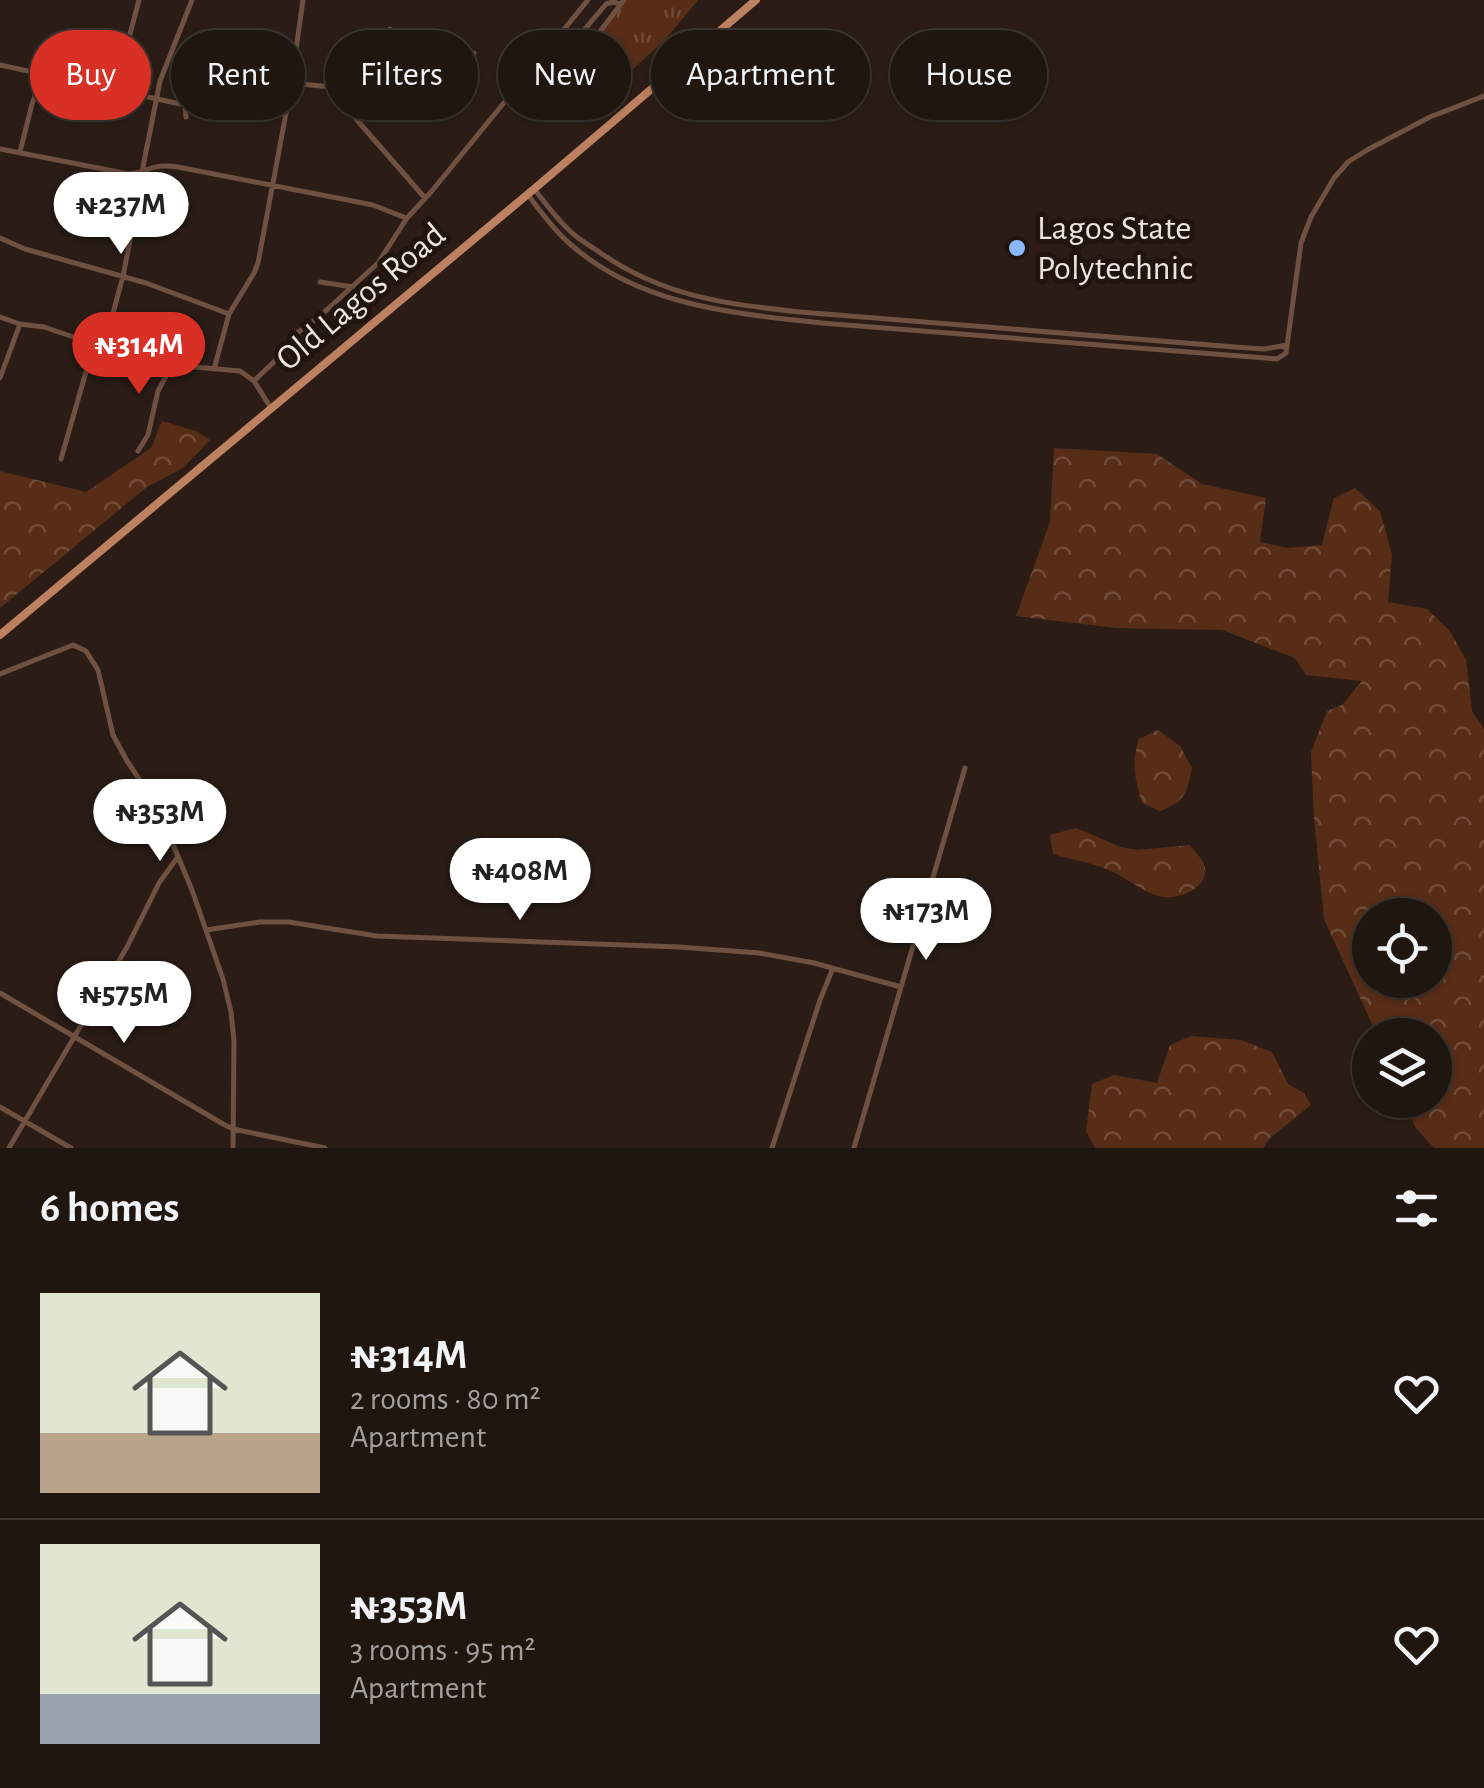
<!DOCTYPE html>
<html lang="en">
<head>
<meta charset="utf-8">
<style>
	body { margin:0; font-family:"Alegreya Sans",sans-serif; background:#2d231e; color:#f1f3f6; height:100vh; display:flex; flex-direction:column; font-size:38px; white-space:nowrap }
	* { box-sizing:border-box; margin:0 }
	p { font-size:32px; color:#a29f9f }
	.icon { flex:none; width:55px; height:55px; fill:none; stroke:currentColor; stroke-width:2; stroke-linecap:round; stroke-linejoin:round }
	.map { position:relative; height:1148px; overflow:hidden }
	.drawer { display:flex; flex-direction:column; background:#201610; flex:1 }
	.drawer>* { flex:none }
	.guide { position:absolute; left:30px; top:30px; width:1425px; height:90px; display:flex; gap:20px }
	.controls { position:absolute; left:1352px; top:898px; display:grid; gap:20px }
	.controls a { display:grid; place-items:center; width:100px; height:100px; border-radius:50%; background:#201610; box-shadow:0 2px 8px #0004,0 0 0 2px #3d3530; font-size:50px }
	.price { position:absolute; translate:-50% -85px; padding:0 22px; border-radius:35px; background:#fff; color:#222; font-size:32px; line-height:65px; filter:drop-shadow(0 2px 5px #0008) }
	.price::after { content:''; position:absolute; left:50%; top:60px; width:30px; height:22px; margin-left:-15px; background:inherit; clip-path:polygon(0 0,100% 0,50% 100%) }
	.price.selected { background:#d93025; color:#fff }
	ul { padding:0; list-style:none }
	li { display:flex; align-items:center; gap:30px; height:250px; padding:0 40px }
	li+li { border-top:2px solid #3d3530 }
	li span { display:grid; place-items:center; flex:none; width:280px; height:200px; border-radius:0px; color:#555 }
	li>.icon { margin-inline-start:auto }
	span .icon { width:120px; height:120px; fill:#fffc; stroke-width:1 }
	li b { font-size:42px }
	h2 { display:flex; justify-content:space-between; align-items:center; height:120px; padding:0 40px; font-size:42px }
	.tag { padding:0 35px; border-radius:45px; background:#201610; box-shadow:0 2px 8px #0004,0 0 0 2px #3d3530; font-size:35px; line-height:90px }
	.tag.selected { background:#d93025; color:#fff }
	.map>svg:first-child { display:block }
</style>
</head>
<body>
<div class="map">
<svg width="1484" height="1148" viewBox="0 0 1484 1148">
	<defs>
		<pattern id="forest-crowns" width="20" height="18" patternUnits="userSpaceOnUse" patternTransform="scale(2.5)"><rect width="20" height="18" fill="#572d17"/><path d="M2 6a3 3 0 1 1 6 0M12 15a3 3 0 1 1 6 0" fill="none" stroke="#6f4b38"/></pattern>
		<pattern id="park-tufts" width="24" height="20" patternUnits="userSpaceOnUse" patternTransform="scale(2.5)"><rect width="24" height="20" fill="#572d17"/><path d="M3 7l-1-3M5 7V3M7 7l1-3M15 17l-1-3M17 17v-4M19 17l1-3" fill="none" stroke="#6f4b38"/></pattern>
	</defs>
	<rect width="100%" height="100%" fill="#2b1d16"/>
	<path fill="url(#forest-crowns)" fill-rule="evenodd" d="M162,421L196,431L210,440L183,468L147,487L0,608V471L86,492L151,448Z
		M1054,448L1157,454L1202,484L1266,498L1260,542L1288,548L1322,545L1334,498L1355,488L1380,511L1392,555L1388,602L1427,609L1450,631L1466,660L1472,711L1484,729V1148H1434L1415,1127L1404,1100H1435V1035H1377L1324,919L1314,817L1311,752L1327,711L1342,705L1362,681L1306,675L1295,658L1222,630L1116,628L1016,616L1050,522ZM1435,915V980H1370V915Z
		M1158,730L1180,746L1192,768C1187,793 1186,801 1160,811L1142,803C1135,780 1131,762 1139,739Z
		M1076,828L1121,847L1137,850L1190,845C1194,851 1201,857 1204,864C1212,887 1180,900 1162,897C1145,894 1129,879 1113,872C1095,863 1073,860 1053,854L1050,835Z
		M1191,1036L1241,1040L1272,1052L1288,1084L1304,1093L1311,1105L1270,1138L1263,1148H1095L1086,1131L1092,1084L1114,1075L1157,1083L1170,1045Z"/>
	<path fill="url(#park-tufts)" d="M627,0H698L665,40L590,108L561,83Z"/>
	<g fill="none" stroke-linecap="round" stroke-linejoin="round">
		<path stroke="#6f5142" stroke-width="5" d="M621,4L613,2L606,4L569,48L567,56L569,59C585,55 609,19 621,4L624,0
			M390,29L401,73
			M126,49L139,0
			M218,62L216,75L221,80L290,92
			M0,65L185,105L186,117
			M291,83L331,87L426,69L446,61L474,53
			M331,87L343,104L425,198
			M0,149L129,174C152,171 152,163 178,167L373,205L406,218
			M20,152L32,104L43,74
			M535,190C546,204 557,219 570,231C579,240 591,246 602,254C665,297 726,304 800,312L1235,347L1264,349L1287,345
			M529,196C541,212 553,229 569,243C639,306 732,313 821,323L1277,359L1286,353L1301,243L1311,217L1334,178L1348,162L1367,150L1430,117L1484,96
			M0,238L25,249L146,283L229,314
			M320,282L353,287
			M0,317L20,324L44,327L94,344L172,365L240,371L254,381L271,408
			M104,347L123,276L133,226L140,208L142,172L160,81L192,0
			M214,369L229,314L254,273L258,263L290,92L303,0
			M0,378L20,324
			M254,381L280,356L297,333L319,317L378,263L407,218L431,192L588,0
			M138,451L148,435L158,391L172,365
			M61,459L94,344
			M0,674L73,645L86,651L98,670L113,735L127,761L156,804L192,890L223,979L231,1012L234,1041L233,1148
			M206,930L260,922H289L377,936L679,947L759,953L814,963L901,987
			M0,993L223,1124L233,1129L325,1148
			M0,1107L71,1148
			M9,1148L127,947L159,883L177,858
			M772,1148L820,1000L833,968
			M854,1148L965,768"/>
		<path stroke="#bd8061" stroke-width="8" d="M0,635L534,189L756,0"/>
	</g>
	<circle fill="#8cb9fc" stroke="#21140d" stroke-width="4" cx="1017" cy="248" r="10"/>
	<g text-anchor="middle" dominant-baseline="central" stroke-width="10" stroke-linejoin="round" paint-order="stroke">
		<g font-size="35" fill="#ede4df" stroke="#21140d" text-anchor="start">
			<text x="1037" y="228">Lagos State<tspan x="1037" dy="40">Polytechnic</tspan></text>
		</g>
		<g font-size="35" fill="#ede4df" stroke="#21140d">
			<text transform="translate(361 297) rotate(-40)">Old Lagos Road</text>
		</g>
	</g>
</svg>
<div class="controls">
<a><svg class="icon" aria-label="locate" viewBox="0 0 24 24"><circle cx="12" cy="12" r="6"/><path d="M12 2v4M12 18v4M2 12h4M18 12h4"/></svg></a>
<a><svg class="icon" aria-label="layers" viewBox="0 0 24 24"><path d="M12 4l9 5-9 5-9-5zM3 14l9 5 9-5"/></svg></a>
</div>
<b class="price" style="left:121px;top:257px">₦237M</b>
<b class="price selected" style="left:139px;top:397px">₦314M</b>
<b class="price" style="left:160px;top:864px">₦353M</b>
<b class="price" style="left:520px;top:923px">₦408M</b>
<b class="price" style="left:926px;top:963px">₦173M</b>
<b class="price" style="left:124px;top:1046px">₦575M</b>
<div class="guide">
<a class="tag selected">Buy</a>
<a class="tag">Rent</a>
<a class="tag">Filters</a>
<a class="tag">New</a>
<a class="tag">Apartment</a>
<a class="tag">House</a>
</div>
</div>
<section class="drawer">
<h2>6 homes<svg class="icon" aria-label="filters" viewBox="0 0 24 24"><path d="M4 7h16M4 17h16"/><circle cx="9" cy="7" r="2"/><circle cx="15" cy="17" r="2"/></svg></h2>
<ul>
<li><span style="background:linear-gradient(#dfe7d0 70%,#b9a48a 0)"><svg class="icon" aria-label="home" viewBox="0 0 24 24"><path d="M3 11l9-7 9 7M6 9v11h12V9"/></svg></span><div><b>₦314M</b><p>2 rooms · 80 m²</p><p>Apartment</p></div><svg class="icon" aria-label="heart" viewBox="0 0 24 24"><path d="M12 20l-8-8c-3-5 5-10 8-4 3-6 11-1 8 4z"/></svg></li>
<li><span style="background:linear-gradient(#dfe7d0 75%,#9aa5b1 0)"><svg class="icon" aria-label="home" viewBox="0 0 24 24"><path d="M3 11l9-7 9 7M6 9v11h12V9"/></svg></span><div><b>₦353M</b><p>3 rooms · 95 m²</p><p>Apartment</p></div><svg class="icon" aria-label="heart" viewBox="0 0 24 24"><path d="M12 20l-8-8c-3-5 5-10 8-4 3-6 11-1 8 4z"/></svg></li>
</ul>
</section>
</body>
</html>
